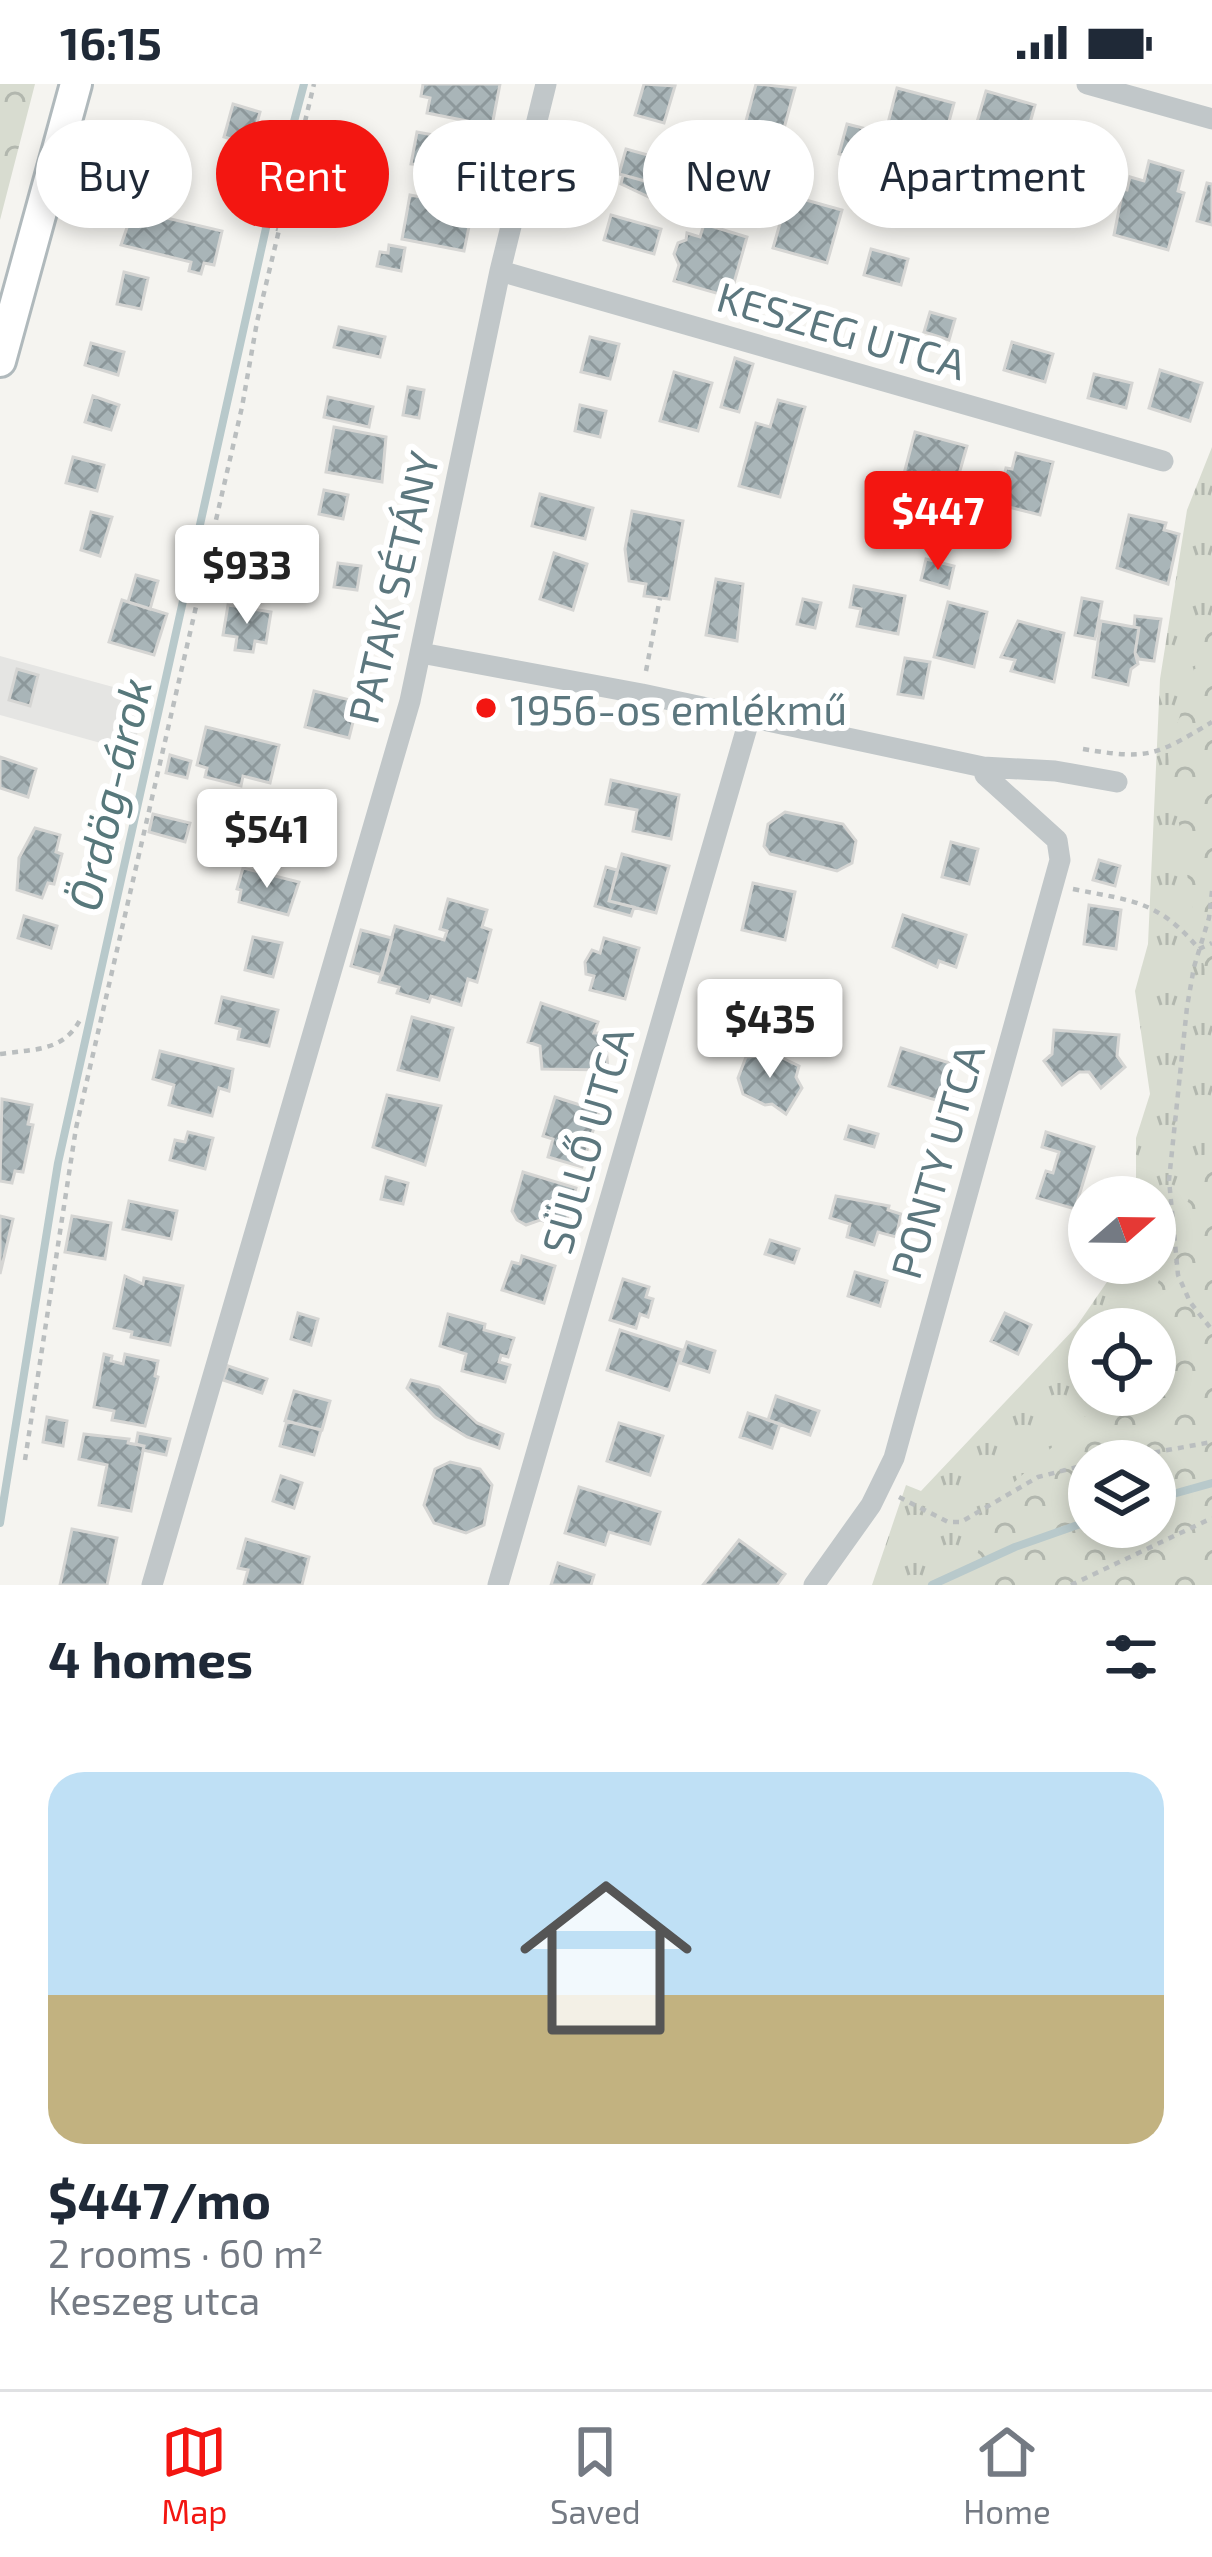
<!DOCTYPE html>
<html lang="en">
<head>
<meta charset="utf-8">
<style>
	body { margin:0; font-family:"Exo 2",sans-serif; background:#f6f6f7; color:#1f2937; height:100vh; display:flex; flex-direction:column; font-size:45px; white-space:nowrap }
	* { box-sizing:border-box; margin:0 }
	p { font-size:39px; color:#747a83 }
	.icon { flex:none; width:66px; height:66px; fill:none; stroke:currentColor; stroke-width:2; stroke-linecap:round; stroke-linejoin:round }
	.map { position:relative; height:1501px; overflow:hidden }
	.drawer { display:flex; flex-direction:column; background:#fff; flex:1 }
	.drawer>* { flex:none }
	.hud { position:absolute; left:36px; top:36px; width:1140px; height:108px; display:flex; gap:24px }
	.needle { width:78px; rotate:70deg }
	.controls { position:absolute; left:1068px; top:1092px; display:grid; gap:24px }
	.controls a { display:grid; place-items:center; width:108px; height:108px; border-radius:50%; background:#fff; box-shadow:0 6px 18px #0003; font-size:60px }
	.price { position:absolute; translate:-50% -102px; padding:0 27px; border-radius:12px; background:#fff; color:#222; font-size:39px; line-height:78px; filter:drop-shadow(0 3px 6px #0008) }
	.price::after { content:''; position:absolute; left:50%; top:72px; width:36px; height:27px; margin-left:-18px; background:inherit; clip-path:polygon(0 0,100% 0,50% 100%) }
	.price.on { background:#f31611; color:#fff }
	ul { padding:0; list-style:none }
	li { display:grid; align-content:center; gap:24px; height:636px; padding:0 48px }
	li span { display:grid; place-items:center; height:372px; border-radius:36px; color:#555 }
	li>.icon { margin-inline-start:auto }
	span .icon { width:216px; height:216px; fill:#fffc; stroke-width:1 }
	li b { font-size:51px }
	h2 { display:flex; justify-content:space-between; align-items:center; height:144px; padding:0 48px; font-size:51px }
	.tag { padding:0 42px; border-radius:54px; background:#fff; box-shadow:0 6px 18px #0003; font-size:42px; line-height:108px }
	.tag.on { background:#f31611; color:#fff }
	.status { display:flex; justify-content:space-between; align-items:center; height:84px; padding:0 60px; background:#fff; direction:ltr }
	.status svg { height:33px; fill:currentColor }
	.tabs { display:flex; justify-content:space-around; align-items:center; height:168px; border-top:3px solid #e0e1e3; background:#fff; font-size:33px; color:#747a83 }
	.tabs a { display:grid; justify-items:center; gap:6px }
	.tabs .on { color:#f31611 }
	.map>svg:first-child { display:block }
</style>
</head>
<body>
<div class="status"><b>16:15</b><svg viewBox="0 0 49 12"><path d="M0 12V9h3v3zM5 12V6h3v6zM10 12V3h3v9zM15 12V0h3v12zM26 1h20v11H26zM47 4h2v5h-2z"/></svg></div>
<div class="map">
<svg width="1212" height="1501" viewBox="0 0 1212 1501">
	<defs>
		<pattern id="grass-tufts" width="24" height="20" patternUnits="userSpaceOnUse" patternTransform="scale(3)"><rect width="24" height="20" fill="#d8dcd0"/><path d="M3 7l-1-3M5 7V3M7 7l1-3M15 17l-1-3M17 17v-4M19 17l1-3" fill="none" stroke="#b2b7ae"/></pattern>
		<pattern id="forest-crowns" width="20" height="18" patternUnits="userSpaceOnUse" patternTransform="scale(3)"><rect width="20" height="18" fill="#d8dcd0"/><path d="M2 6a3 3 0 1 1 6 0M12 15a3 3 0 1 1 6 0" fill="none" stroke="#b2b7ae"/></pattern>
		<pattern id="building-cross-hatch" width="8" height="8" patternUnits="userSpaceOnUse" patternTransform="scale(3)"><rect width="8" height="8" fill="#a9b5b8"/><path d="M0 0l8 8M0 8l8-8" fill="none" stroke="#8d989b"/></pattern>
	</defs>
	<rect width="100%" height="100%" fill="#f5f4f0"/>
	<path fill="#e5e5e3" d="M0,572L146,612L133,668L0,631Z"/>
	<path fill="url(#grass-tufts)" fill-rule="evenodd" d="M1212,363V1501H872L906,1401L921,1407L1076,1243L1120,1179H1155V1113H1136V1054L1150,1010L1135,907L1148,860L1160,595L1187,426ZM1089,1245H1155V1311H1089ZM1089,1377H1155V1443H1089Z"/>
	<path fill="url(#forest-crowns)" fill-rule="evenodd" d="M0,0H35L0,136Z
		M1212,528V909L1199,865L1168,670Z
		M1212,1051V1501H969L991,1420L1108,1311H1155V1245H1141ZM1155,1377V1443H1089V1377Z"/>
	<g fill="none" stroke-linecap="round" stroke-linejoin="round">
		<path stroke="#b8c9cb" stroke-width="8" d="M1155,1415L1212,1399
			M0,1439L58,1079L268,135L304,0
			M932,1501L1015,1463L1089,1437"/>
	</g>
	<path fill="url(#building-cross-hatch)" stroke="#d5d5d3" stroke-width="3" d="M423,0H500L492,42L427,29L430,14L421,12Z
		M644,0L675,2L664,39L635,31Z
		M756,0L795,4L783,48L746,37Z
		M897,4L954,19L936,86L903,78L910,49L887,43Z
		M986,7L1035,21L1020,75L970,62Z
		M233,20L260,28L251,61L224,53Z
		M847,40L863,44L855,74L839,70Z
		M417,48L487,61L478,106L417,94L420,81L411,80Z
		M1073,52L1111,63L1095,122L1058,112L1061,98L1048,94L1057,64L1069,67Z
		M626,65L666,76L660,101L619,90Z
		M136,75L172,85L164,114L128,105Z
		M1149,77L1183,87L1178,107L1184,109L1168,166L1114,151L1123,105L1127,106L1130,93L1144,97Z
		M623,91L652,99L649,113L621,100Z
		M1207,99L1212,100V141L1197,137Z
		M924,102L942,108L935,133L917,128Z
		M410,111L473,123L464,167L402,155Z
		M788,111L842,126L827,179L773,164Z
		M133,126L222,147L214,181L204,179L201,190L189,187L191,178L121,161Z
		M611,131L661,145L654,170L604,156Z
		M704,140L747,153L730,213L674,197L679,181L674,170L678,159L686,156L687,149L700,153Z
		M389,161L405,164L401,187L377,182L380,168L388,169Z
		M871,165L908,175L901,201L864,191Z
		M124,188L148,194L141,225L117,220Z
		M930,228L955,235L949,256L924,248Z
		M339,243L385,253L380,273L334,263Z
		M590,253L619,260L610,295L581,288Z
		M1012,258L1053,270L1045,298L1004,286Z
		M91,259L124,268L118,291L85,281Z
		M735,274L753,280L739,328L721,323Z
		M1160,286L1202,299L1190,337L1149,324Z
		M674,288L712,299L698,347L660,337Z
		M1094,290L1132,299L1126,324L1088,314Z
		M408,303L424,306L419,334L403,331Z
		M93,312L119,321L111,346L85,338Z
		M328,313L373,323L369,343L324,333Z
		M778,316L805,323L780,413L739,402L756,339L770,343Z
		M580,321L606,327L600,353L575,347Z
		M334,343L386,353L382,398L326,388Z
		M915,348L967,362L952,415L901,401Z
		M1016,369L1053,378L1040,431L997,420L1006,384L1012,385Z
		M73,373L104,381L97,407L66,399Z
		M324,406L348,411L343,435L319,430Z
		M540,410L593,424L585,455L532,442Z
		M632,427L683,437L669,515L644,512L646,500L629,497L625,465Z
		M91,428L112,433L100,472L81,466Z
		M1129,431L1166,439L1164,446L1179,450L1168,500L1117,484Z
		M554,469L587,480L573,526L540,515Z
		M926,475L954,482L949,504L921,496Z
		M338,479L361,482L357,506L334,503Z
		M136,491L158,497L150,525L128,518Z
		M716,495L743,500L737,557L706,551Z
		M854,502L905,512L898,550L857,542L861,525L850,523Z
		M1082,514L1102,518L1095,555L1075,551Z
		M803,515L821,519L815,544L797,540Z
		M122,516L167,530L154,571L109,558Z
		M948,518L987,528L974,583L934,573Z
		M228,521L271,528L266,559L255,557L253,568L235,566L237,553L223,551Z
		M1135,532L1161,535L1154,577L1139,575L1135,569L1139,544L1134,543Z
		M1018,537L1064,549L1054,598L1011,587L1015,576L1001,573Z
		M1101,537L1139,544L1135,569L1138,580L1131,585L1128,601L1093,593Z
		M905,574L930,578L923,614L898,610Z
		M17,585L38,591L30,622L9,616Z
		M314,607L358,618L349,654L305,643Z
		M206,643L279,661L270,699L243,692L241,702L205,693L207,684L197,681Z
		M170,671L191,677L187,694L166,689Z
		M0,673L36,685L28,713L0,704Z
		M611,696L679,711L671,755L633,747L637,726L606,720Z
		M244,723L297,736L289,769L267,764L265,773L239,767L242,757L236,756Z
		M785,728L843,740L856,757L852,779L837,787L770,770L764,762L768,740Z
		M153,730L190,739L185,758L149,748Z
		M35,744L60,751L56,768L62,770L54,800L48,799L42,814L17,806L19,774Z
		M951,758L978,765L969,800L942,793Z
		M622,770L669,782L656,829L609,817Z
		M1099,776L1120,782L1115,802L1093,796Z
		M606,783L617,786L609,817L634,823L631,832L595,822Z
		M243,784L299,798L288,831L239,818L241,806L237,805Z
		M753,799L795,808L785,856L742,846Z
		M448,815L487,826L482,843L491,846L477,898L468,895L461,921L431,912L429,918L397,909L399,903L379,898L395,842L444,856L447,847L440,845Z
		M1089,821L1121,826L1116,865L1084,860Z
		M903,831L966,851L956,883L939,877L937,883L893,863Z
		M24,832L57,842L51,864L18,854Z
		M361,846L392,854L382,891L351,882Z
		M253,853L282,859L273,893L245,886Z
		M604,854L639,864L625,915L590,906L594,892L586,890L585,878L592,866L600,869Z
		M222,913L278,926L269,962L238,955L240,945L216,939Z
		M541,919L598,938L594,949H605L608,986L542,985L540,962L528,958Z
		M412,933L453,944L439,996L398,986Z
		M1054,946L1119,951L1117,972L1125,983L1101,1004L1089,988H1079L1062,1001L1044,977L1052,970Z
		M901,964L953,980L942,1018L889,1002Z
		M766,966L799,982L796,993L802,1004L786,1030L772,1020L765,1021L743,1010L738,994L746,973L762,972Z
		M160,967L233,985L229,1007L219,1004L212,1032L169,1021L174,1001L153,995Z
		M387,1011L441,1022L425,1081L373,1063Z
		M555,1013L599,1027L582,1083L548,1073L553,1055L543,1052Z
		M2,1015L32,1021L28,1040L33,1041L23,1088L15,1087L12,1099L0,1097Z
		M849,1042L878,1050L874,1063L845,1055Z
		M188,1048L213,1054L205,1085L170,1076L175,1056L185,1058Z
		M1046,1048L1094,1063L1075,1125L1037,1114L1046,1087L1053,1089L1059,1068L1042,1063Z
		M523,1088L576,1104L565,1143L540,1136L526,1141L517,1136L512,1127Z
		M386,1093L408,1099L403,1120L381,1115Z
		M836,1112L889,1122L888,1126L901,1130L896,1153L878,1148L874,1161L847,1153L850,1140L830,1134Z
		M129,1117L177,1127L171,1155L123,1145Z
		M0,1132L13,1135L0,1190Z
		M72,1132L111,1139L105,1175L65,1168Z
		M770,1156L799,1165L794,1179L765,1170Z
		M522,1172L555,1182L544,1219L502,1206L512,1178L520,1180Z
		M855,1188L887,1197L880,1222L848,1212Z
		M125,1192L143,1200L144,1194L183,1202L170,1261L131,1253L132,1248L114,1244Z
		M623,1195L649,1203L646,1213L653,1215L648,1233L640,1230L636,1244L610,1236Z
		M298,1229L318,1235L311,1261L291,1255Z
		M1005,1229L1031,1241L1018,1270L991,1257Z
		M448,1230L485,1240L484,1246L514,1254L508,1273L501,1271L499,1278L510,1281L505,1298L462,1287L466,1270L440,1262Z
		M620,1246L682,1266L669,1306L607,1286Z
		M687,1258L715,1267L709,1288L680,1279Z
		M104,1270L112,1272L111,1277L123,1280L125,1270L158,1277L155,1292L158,1293L145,1342L112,1336L114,1327L94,1323Z
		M228,1282L267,1295L262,1309L223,1296Z
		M411,1296L439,1303L477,1339L503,1350L499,1364L467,1353L435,1333L407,1304Z
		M294,1307L330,1317L322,1346L285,1337Z
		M776,1312L819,1327L810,1351L768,1336Z
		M748,1329L780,1340L772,1364L740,1353Z
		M47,1333L67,1337L63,1362L43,1358Z
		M287,1337L321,1346L314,1371L280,1362Z
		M619,1339L663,1352L650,1391L607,1377Z
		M138,1349L170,1355L166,1371L143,1366L144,1362L136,1360Z
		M84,1350L129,1355L128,1359L144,1362L131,1427L99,1421L107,1381L79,1375Z
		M450,1378L480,1385L492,1401L484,1441L466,1449L434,1439L424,1421L435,1385Z
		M281,1392L302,1399L294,1424L273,1417Z
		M579,1403L660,1428L650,1460L609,1448L605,1461L565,1449Z
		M72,1445L117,1454L107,1501H60Z
		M246,1455L309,1473L302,1501H244L248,1486L238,1484Z
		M739,1456L785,1490L777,1501H703Z
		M558,1479L594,1491L591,1501H551Z"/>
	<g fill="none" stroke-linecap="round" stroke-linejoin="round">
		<g stroke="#b0b9bc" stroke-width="36">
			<path id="secondary" d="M0,277L76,0"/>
		</g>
		<path stroke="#babebf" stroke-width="4.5" stroke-dasharray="6 6" stroke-linecap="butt" d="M253,138L278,145
			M646,587L660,514
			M1083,665C1149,676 1155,672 1212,638
			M1073,805C1132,817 1158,816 1199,865
			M1212,807L1209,834L1194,883L1187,923L1169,1096L1178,1191L1190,1218L1212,1246
			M1199,865L1212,859
			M0,970C33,965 63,968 80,936
			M25,1376L76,1044L242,323L257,238L314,0
			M1107,1377L1212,1358
			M899,1413L948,1438H961L1038,1393L1089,1380
			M1071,1501L1212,1434"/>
		<path stroke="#c1c7c9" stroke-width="21" d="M1087,0L1212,35
			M500,187L1163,377
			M421,569L642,610L983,683L1055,687L1117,698
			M152,1501L410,617L500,187L546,0
			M498,1501L750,633
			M814,1501L871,1421L894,1374L1060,776L1057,756L985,691L983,683"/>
		<use href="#secondary" stroke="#fff" stroke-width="30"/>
	</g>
	<circle fill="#f31611" stroke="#fff" stroke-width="4.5" cx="486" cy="624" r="12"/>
	<g text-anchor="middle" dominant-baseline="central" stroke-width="12" stroke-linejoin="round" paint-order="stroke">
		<g font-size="42" fill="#5c777e" stroke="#fff">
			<text transform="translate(842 245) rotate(16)">KESZEG UTCA</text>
			<text transform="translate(392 503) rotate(-77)">PATAK SÉTÁNY</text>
			<text transform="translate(586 1056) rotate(-74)">SÜLLŐ UTCA</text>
			<text transform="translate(936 1077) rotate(-74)">PONTY UTCA</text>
		</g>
		<g font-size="42" fill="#5c777e" stroke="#fff" text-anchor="start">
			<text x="510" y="624">1956-os emlékmű</text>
		</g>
		<g font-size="45" font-style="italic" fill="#57787b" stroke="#fff">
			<text transform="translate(108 710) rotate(-77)">Ördög-árok</text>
		</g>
	</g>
</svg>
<div class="controls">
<a><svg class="needle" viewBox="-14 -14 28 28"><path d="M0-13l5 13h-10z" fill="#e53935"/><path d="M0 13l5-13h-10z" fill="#747a83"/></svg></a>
<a><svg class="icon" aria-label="locate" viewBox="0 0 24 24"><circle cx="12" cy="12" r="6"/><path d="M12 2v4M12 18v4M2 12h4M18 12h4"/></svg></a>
<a><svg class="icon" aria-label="layers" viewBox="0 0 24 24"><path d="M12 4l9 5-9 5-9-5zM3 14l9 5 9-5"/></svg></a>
</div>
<b class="price on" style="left:938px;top:489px">$447</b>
<b class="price" style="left:247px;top:543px">$933</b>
<b class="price" style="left:267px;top:807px">$541</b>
<b class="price" style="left:770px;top:997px">$435</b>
<div class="hud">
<a class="tag">Buy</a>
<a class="tag on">Rent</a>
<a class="tag">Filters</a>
<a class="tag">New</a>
<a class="tag">Apartment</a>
</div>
</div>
<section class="drawer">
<h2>4 homes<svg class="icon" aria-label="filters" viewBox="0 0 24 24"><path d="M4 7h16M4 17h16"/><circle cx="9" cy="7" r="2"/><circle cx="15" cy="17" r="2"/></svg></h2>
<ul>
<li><span style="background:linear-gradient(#bfe0f5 60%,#c2b280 0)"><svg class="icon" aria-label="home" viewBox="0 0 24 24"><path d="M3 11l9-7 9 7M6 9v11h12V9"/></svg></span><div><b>$447/mo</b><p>2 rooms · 60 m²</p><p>Keszeg utca</p></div></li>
</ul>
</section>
<nav class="tabs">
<a class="on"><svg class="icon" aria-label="map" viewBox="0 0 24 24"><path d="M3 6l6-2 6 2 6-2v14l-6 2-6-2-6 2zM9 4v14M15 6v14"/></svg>Map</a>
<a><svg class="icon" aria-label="saved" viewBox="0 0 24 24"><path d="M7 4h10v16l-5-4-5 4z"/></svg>Saved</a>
<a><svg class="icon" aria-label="home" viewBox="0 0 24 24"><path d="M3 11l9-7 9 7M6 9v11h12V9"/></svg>Home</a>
</nav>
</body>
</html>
